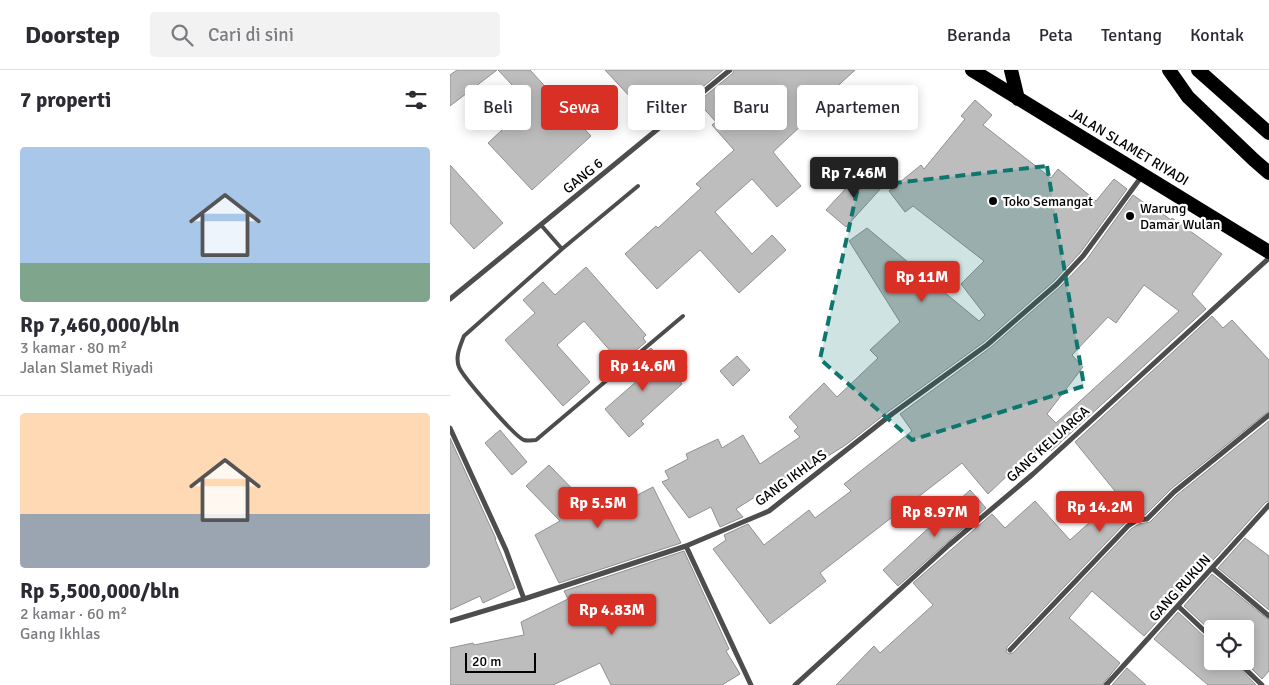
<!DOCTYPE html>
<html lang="id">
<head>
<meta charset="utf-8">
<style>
	body { margin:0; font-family:Signika,sans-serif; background:#f2f2f3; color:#2b2b33; height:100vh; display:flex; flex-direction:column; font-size:19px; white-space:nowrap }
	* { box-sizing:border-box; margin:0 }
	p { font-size:16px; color:#7c7c81 }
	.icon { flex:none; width:28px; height:28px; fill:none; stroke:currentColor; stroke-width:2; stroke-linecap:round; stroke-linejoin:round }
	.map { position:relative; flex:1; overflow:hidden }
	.sheet { display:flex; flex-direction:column; background:#fff; width:450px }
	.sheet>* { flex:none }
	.top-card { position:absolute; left:15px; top:15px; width:475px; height:45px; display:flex; gap:10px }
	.tools { position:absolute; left:754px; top:550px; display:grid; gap:10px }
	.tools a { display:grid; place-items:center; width:50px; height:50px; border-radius:5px; background:#fff; box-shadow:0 2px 12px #0003; font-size:25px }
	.scale { position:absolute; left:15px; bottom:12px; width:71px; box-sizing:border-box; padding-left:5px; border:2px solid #000; border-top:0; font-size:14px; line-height:18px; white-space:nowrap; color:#000; -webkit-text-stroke:4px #fff; paint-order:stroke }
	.price { position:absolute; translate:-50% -42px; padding:0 11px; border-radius:5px; background:#d93025; color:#fff; font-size:16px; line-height:32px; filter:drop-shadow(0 1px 2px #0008) }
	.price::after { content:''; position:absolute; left:50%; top:30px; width:15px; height:11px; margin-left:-8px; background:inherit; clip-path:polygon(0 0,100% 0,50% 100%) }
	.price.selected { background:#222; color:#fff }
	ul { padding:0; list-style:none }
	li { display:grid; align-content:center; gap:10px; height:265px; padding:0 20px }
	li+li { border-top:1px solid #e1e1e2 }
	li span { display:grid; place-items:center; height:155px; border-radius:5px; color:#555 }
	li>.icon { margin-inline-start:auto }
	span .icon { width:90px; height:90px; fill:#fffc; stroke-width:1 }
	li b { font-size:21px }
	h2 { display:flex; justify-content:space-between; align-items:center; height:60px; padding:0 20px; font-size:21px }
	.tag { padding:0 18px; border-radius:5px; background:#fff; box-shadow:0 2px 12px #0003; font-size:18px; line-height:45px }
	.tag.selected { background:#d93025; color:#fff }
	header { display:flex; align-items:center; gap:30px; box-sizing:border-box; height:70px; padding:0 25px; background:#fff; border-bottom:1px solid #e1e1e2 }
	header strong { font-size:24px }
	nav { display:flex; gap:28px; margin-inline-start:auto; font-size:18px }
	.search { width:350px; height:45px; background:#f2f2f3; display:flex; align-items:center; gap:12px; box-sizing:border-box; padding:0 18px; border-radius:5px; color:#7c7c81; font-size:19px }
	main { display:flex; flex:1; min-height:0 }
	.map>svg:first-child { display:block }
</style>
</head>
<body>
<header>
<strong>Doorstep</strong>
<div class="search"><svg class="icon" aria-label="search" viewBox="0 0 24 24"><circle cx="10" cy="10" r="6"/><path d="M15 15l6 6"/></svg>Cari di sini</div>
<nav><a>Beranda</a><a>Peta</a><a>Tentang</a><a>Kontak</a></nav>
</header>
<main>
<section class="sheet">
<h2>7 properti<svg class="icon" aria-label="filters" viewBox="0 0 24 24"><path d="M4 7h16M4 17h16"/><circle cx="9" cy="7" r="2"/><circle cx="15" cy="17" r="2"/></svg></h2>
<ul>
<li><span style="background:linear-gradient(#a9c7e8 75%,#7fa58c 0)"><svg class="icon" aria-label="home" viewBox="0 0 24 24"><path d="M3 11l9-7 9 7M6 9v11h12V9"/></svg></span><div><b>Rp 7,460,000/bln</b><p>3 kamar · 80 m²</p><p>Jalan Slamet Riyadi</p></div></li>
<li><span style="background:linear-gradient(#ffd9b3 65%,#9aa5b1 0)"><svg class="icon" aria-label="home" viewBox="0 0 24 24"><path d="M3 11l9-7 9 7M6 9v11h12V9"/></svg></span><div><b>Rp 5,500,000/bln</b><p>2 kamar · 60 m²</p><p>Gang Ikhlas</p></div></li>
</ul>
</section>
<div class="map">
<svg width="819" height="615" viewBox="0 0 819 615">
	<rect width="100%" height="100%" fill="#fff"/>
	<path fill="#bdbdbd" stroke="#919191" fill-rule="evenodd" d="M7,0H47L0,36V5Z
		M48,0H80L141,66L82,120L38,73L80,34Z
		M155,0H273L242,26L232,15L198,46Z
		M284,0H405L352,49L355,52L323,82L351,116L327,137L302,109L265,142L302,184L322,165L336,180L289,223L250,180L207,219L175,184L206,156L208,158L251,118L246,114L284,80L262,55L266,52L248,32L283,3Z
		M525,30L542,45L533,55L601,108L608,99L646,131L664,109L677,119L630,183L604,211L534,272L439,341L397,374L340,410L338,406L286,439L293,447L270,457L261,437L239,448L212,412L219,409L215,401L238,389L236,384L268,369L272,378L293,365L310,394L350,367L344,361L348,357L339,347L374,313L387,327L428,288L420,280L450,252L399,171L417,158L529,251L535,245L511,214L534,191L463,136L455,142L439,121L471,95L474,99L515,49L511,46Z
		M0,95L53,153L24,179L0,153Z
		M411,102L433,116L396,157L376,140Z
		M683,125L700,137L701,135L721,150L722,148L772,184L742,224L756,239L601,381L595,375L562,405L560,403L538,424L512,393L370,503L376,511L320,554L263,479L276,470L274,465L298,454L314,475L359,440L365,448L401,421L394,414L462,361L450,344L540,278L610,217L637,189ZM694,215L729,241L606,353L597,344L633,297L622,285L658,247L666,253Z
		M136,197L196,265L193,268L196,272L171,293L134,251L107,275L140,312L113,336L55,270L85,243L73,230L93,212L105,225Z
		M762,246L773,258L782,250L819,290V341L721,419L695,445L685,446L675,453L557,577L556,582L559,584L563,583L681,459L689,454L700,452L727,425L819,351V431L816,432L694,566L642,521L619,548L670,593L652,615H386L424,576L430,583L483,535L463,513L542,444L555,458L585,431L620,470L669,426L625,372Z
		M201,278L232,314L191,351L194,354L179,367L155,339L187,311L176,299Z
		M287,286L300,300L283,316L270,301Z
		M50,360L77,392L62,405L35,373Z
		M0,368L46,469H45L65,518L33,533L30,526L0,540Z
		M99,395L138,435L144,433L150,444L203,417L231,473L109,513L85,465L110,451L76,416Z
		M520,420L536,438L448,516L433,500Z
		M795,468L819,486V540L768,498Z
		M234,481L279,579L276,581L290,604L272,615H161L150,593L103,615H0V578L23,573L24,575L74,565L71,552L118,529L114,521Z
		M762,504L819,550V601L812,609L794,591H795V559H762V562L734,536Z
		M728,542L759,571L762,572V591H783L806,615H758L704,569Z
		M677,598L696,615H662Z"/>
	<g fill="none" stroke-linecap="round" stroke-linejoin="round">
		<path stroke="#4d4d4d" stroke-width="4" d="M91,155L112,179L14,266C10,276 5,287 9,297C13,307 65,367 74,370C77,371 83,370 86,370L233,246
			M112,179L188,116"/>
		<path stroke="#4d4d4d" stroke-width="5" d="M0,229L280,0
			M0,358L56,480L74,529
			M236,476L301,615
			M762,498L819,546
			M728,536L762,568
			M0,551L74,529L236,476L319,441L442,344L537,275L607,214L633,186L692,106
			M560,580L678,456L687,450L697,449L724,422L819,345
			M787,591L812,615
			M345,615L499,475L583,404L819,188
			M656,615L819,435"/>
		<path stroke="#000" stroke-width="14" d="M522,0L819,182
			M561,0L568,29
			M719,0L738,27L804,90L819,103
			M748,0L819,63"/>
	</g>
	<path fill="#0f766e" fill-opacity="0.2" stroke="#0f766e" stroke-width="4" stroke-dasharray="10 6" stroke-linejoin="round" d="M597,96L634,316L462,370L370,289L408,117Z"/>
	<g fill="#000" stroke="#fff" stroke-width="2">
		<circle cx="543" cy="131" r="5"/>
		<circle cx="680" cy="146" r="5"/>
	</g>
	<g text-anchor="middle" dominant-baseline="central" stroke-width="4.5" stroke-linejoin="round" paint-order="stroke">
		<g font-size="14" fill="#000" stroke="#fff">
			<text transform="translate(679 77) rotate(31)">JALAN SLAMET RIYADI</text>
			<text transform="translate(133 106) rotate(-39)">GANG 6</text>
			<text transform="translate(598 374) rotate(-42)">GANG KELUARGA</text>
			<text transform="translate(341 408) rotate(-36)">GANG IKHLAS</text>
			<text transform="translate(730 518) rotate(-48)">GANG RUKUN</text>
		</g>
		<g font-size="14" fill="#000" stroke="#fff" text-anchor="start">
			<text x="553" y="131">Toko Semangat</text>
			<text x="690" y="138">Warung<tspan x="690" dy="16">Damar Wulan</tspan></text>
		</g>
	</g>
</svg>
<div class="tools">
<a><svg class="icon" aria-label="locate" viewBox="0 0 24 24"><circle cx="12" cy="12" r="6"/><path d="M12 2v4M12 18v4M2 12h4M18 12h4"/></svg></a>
</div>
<div class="scale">20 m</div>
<b class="price selected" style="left:404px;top:129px">Rp 7.46M</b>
<b class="price" style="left:472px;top:233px">Rp 11M</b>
<b class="price" style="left:193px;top:322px">Rp 14.6M</b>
<b class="price" style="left:148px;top:459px">Rp 5.5M</b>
<b class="price" style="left:650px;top:463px">Rp 14.2M</b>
<b class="price" style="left:485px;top:468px">Rp 8.97M</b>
<b class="price" style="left:162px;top:566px">Rp 4.83M</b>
<div class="top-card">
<a class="tag">Beli</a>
<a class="tag selected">Sewa</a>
<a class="tag">Filter</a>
<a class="tag">Baru</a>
<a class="tag">Apartemen</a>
</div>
</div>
</main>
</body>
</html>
